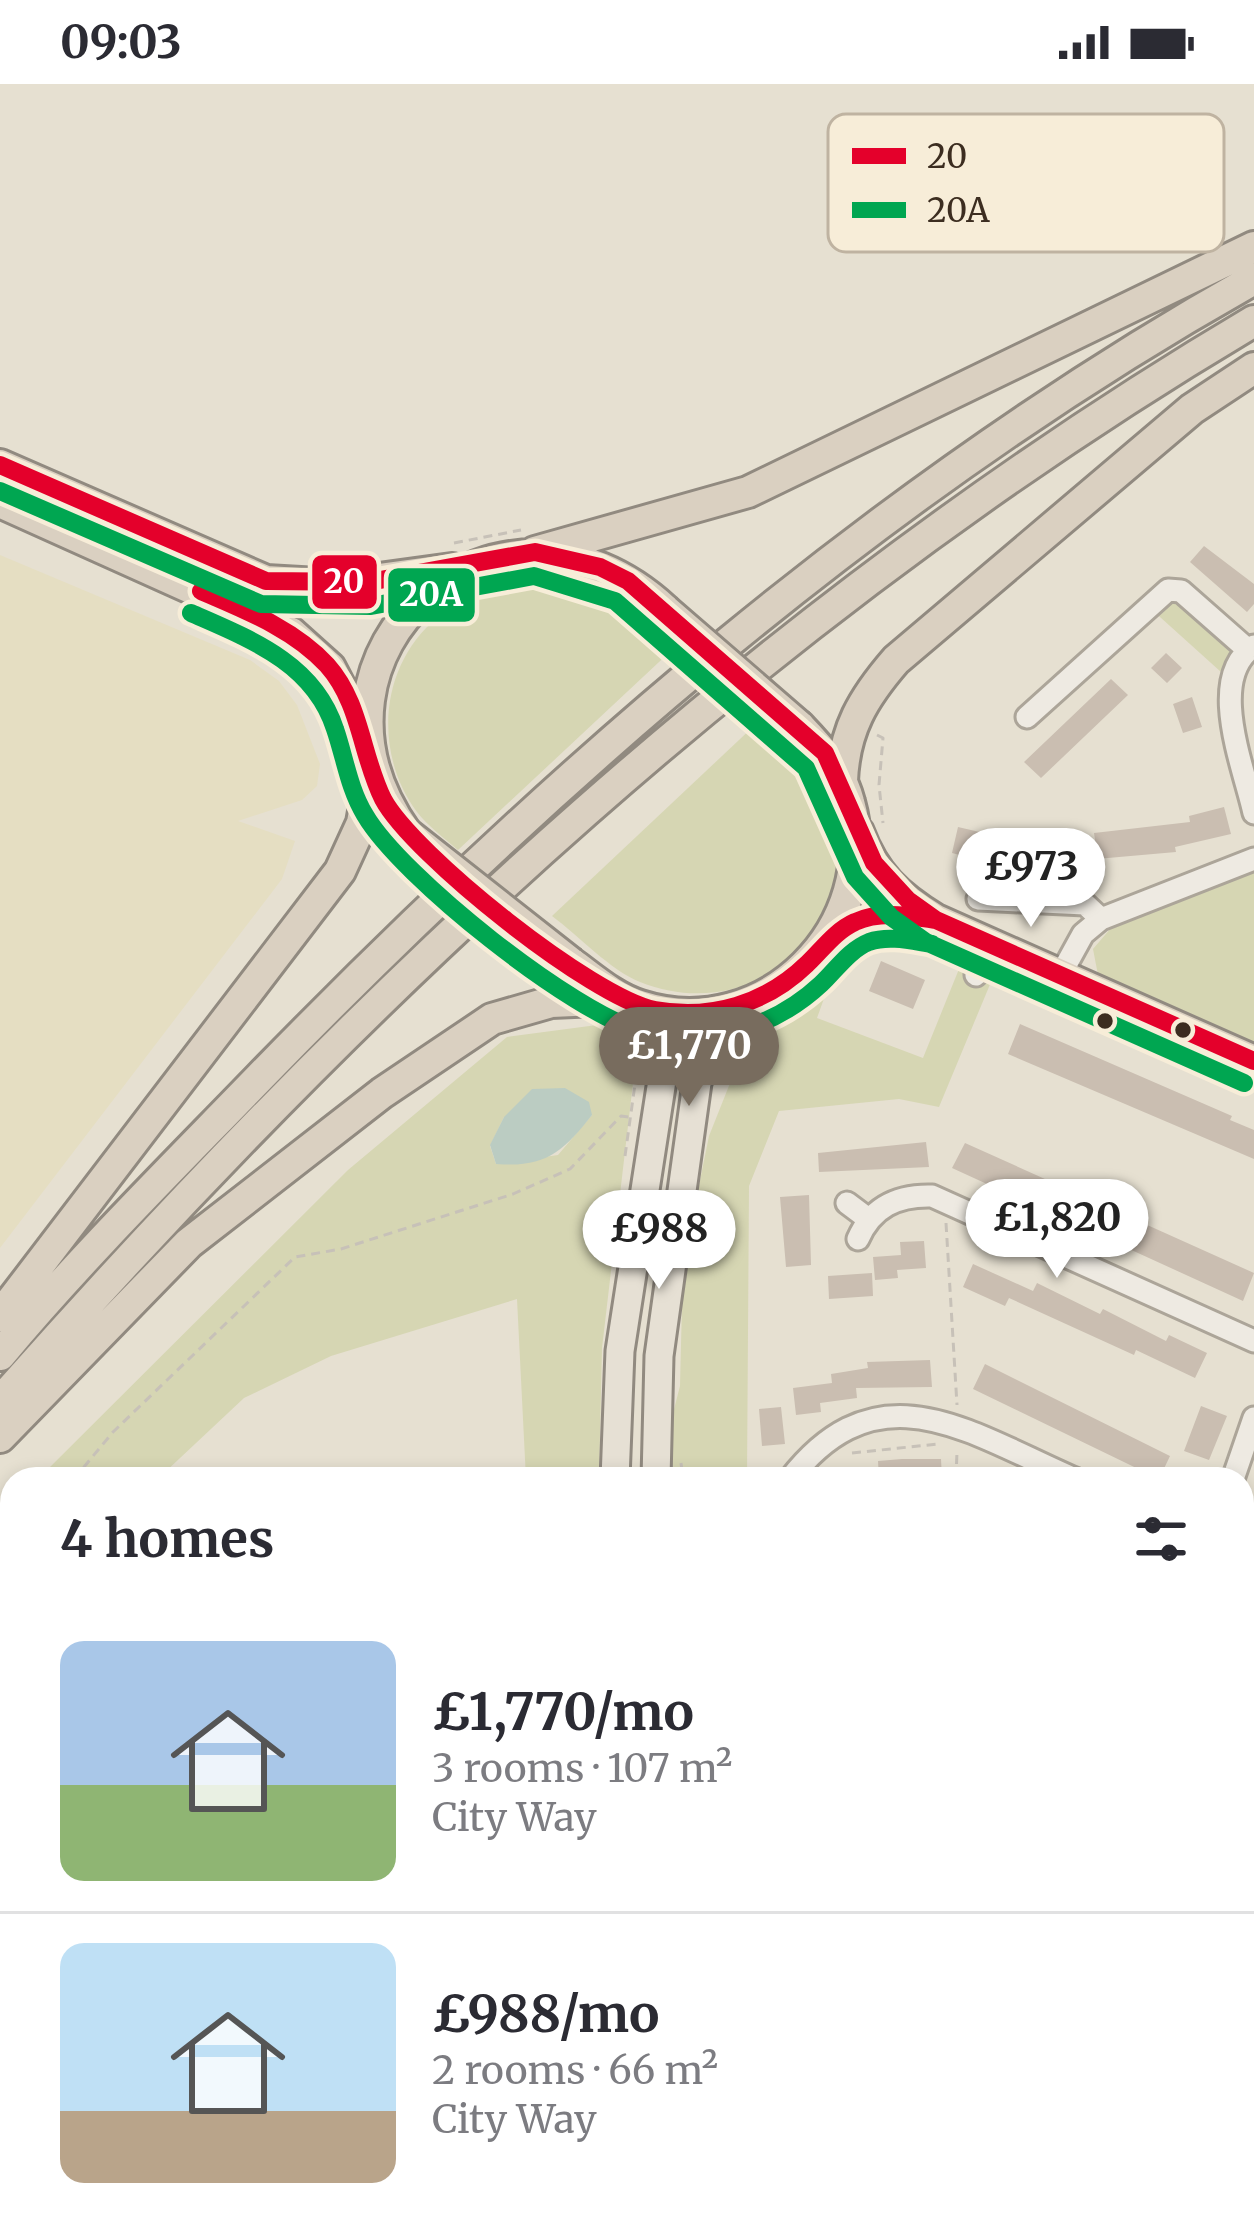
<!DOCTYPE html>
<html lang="en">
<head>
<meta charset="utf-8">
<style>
	body { margin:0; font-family:Merriweather,serif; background:#f7f7f7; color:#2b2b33; height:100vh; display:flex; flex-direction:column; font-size:45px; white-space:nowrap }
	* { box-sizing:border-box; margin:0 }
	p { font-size:39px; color:#7c7c81 }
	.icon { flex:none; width:66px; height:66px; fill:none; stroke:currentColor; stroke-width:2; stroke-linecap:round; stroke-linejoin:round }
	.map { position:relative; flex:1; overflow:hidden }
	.drawer { position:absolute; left:0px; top:1383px; width:1254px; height:771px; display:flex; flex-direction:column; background:#fff; border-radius:36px 36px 0 0; box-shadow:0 6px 18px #0003 }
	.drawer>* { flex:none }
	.price { position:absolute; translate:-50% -102px; padding:0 27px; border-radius:42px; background:#fff; color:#222; font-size:39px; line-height:78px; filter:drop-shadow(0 3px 6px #0008) }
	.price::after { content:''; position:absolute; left:50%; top:72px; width:36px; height:27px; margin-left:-18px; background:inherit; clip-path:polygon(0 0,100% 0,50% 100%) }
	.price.selected { background:#786c5e; color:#fff }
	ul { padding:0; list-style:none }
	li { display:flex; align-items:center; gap:36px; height:300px; padding:0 60px }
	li+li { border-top:3px solid #e1e1e2 }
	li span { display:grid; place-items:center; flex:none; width:336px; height:240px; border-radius:24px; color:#555 }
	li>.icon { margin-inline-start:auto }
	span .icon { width:144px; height:144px; fill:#fffc; stroke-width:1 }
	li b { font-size:51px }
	h2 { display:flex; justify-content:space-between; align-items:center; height:144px; padding:0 60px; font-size:51px }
	.status { display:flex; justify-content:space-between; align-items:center; height:84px; padding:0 60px; background:#fff; direction:ltr }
	.status svg { height:33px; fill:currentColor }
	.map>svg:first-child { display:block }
</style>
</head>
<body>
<div class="status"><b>09:03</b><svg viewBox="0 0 49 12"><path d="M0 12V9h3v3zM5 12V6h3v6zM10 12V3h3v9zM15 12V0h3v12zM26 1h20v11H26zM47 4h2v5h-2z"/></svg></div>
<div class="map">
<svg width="1254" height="2153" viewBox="0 0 1254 2153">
	<rect width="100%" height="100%" fill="#e6e0d1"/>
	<path fill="#e5dec2" d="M0,471L250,576L279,597L297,621L320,680L317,702L302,716L238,737L295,757L282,795L0,1164Z"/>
	<path fill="#d6d6b3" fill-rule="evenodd" d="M564,496L611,512L674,564L458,766C444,754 428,742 417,728C373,669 379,581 438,533C471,507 524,504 564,496Z
		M1168,506L1247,565L1231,597L1150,524Z
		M756,640C786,666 829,695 837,737C857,852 750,942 640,898C610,886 579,852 552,832Z
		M1254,788V964L1098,891L1093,865L1111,844Z
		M959,885L991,898L939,1023L899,1015L779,1027L749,1102L747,1395H656L680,1302L683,1180L709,1052L740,974L831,895L817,934L923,974Z
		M597,941L627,953L637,965L602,1264L599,1395H526L517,1215L331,1272L244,1314L163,1390L165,1395H38L348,1086L507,953ZM592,1031L558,1071L496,1080L490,1062L504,1033Z
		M12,1421V1530L0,1545V1434Z
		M0,1865L12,1888V2022L0,2040Z
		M12,2057V2142H72L17,2148L0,2137V2060Z
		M76,2142H203L208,2153H77Z
		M379,2142H439L444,2153H384Z
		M611,2142H703L706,2153H616Z
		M758,2142H870L874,2153H761Z"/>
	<path fill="#bbccc2" d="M565,1004L589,1018L592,1031C563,1068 545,1084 496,1080L490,1061L504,1033L532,1005Z"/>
	<path fill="#cabeb1" d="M1204,462L1254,500V520L1247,528L1190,478Z
		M1166,569L1182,584L1167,599L1151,584Z
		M1111,595L1128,611L1041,694L1024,678Z
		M1192,613L1202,643L1183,649L1173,620Z
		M1224,723L1231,750L1175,763L1176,768L1085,776V788L1005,783L952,769L958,743L988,750L986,755L1096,762L1094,749L1190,738L1189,732Z
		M881,877L925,896L913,925L869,907Z
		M1020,940L1232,1032L1230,1036L1254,1046V1075L1008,970Z
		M926,1058L929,1083L819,1088L818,1069Z
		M965,1059L1254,1189L1243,1217L952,1084Z
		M809,1111L811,1181L786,1183L780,1113Z
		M924,1157L926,1184L897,1186L898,1194L875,1196L873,1173L901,1171L900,1158Z
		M973,1180L1033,1207L1037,1199L1100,1230L1103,1225L1166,1257L1169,1251L1207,1269L1195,1294L1136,1266L1134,1271L1009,1214L1005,1222L963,1203Z
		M872,1189L873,1212L829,1215L828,1192Z
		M930,1276L932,1303L856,1304L857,1314L820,1319L821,1328L796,1331L793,1304L832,1299L831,1290L868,1284L867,1278Z
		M985,1280L1170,1372L1159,1395L973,1305Z
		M1201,1322L1227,1332L1209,1376L1184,1367Z
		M781,1323L785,1360L762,1362L759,1325Z
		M902,1375H941L942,1395H879L878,1377Z"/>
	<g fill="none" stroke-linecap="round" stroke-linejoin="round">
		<g stroke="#aca599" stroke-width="27">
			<path id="minor" d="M1254,562C1206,594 1244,683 1254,729
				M1027,633L1168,506L1181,507L1247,565
				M978,815L1085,820L1101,835
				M1061,890L1083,850L1101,835L1254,775
				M976,891L989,859
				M847,1119L867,1134
				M858,1155C872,1123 897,1111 932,1112L1254,1257
				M790,1395C879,1281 969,1349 1075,1395
				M1233,1395L1254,1334
				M1242,1468L1254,1474
				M1242,1659L1254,1664
				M0,1776L12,1768
				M1242,1912L1254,1915
				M0,2040L12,2022
				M0,2060L12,2057
				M1242,2131L1254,2127
				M127,2142L135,2153
				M364,2142L369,2153
				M451,2142L457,2153
				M510,2142L515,2153
				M912,2142L917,2153
				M1120,2142L1123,2153
				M556,2153L578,2142L591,2148
				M1166,2153L1204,2142"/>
		</g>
		<g stroke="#918a80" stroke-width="33">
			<path id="major" d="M615,1395L620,1267L665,977L662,955L645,924
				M656,1395L659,1272L697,999L709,962L754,921
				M717,2142L720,2153
				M758,2142L761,2153"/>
		</g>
		<g stroke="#918a80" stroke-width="36">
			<path id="highway" d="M0,381L266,497L335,501L452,485
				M0,418L291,549L330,584L363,647
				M535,468L748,408L1254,163
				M842,697C844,646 863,614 896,576L1192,325L1254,284
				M858,748C874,791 897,812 936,836L1254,977
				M406,749C277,567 501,374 665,526
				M831,855L876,831L924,834
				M571,879C593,895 614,914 640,922C765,962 884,842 849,718C841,687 821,665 799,642
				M0,1232L340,787L362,739L372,683
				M0,1271C82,1173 172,1084 260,993C556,689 883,403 1254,195
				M0,1318C366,903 776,520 1254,237
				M0,1353L189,1159L382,1009L492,935L551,918L619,915"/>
		</g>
		<path stroke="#c7c1b8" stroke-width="3" stroke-dasharray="9 6" stroke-linecap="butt" d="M454,459L521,446
			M877,651L883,654L879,701L883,739
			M625,1072L640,964
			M946,1139L957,1321
			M852,1369L938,1360
			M681,1379L683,1395
			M74,1395L113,1348L295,1173L341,1165L513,1110L570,1085L621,1032L629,1033
			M956,1395L957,1367
			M0,1482L12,1468
			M1,2004L12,1985
			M0,2084L11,2078
			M91,2142L99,2153
			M158,2142L168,2153
			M819,2142L822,2153
			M1079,2142L1081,2153"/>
		<use href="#minor" stroke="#eeeae2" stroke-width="21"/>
		<use href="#major" stroke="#e6e0d4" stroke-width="27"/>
		<use href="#highway" stroke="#dad0c1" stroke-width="30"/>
		<g stroke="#918a80" stroke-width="36" stroke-linecap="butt">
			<path id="highway-bridge" d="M665,526L799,642
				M406,749L571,879"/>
		</g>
		<use href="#highway-bridge" stroke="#dad0c1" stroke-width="30"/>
		<g stroke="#f7edd8" stroke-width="27">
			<path id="bus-1" d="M0,381L266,497L369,498L535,468L600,483L628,497L825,669L874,779L908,816L936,836L1254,977
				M201,507C245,526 294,545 327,581C361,619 361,671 383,715C413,771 593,914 655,926C711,936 766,920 807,880C822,866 835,847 855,838C880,826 909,832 936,836"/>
		</g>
		<g stroke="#f7edd8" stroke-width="27">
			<path id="bus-2" d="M0,407L261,520L371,522L534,492L615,517L806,684L855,793L891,833L926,858L1244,999
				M191,529C250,555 314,579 335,645C345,674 349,705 365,731C401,793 574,930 643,948C706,965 775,943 821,900C836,886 849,866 869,858C889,851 912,857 932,860"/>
		</g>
		<use href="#bus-1" stroke="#e4002b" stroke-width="18"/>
		<use href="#bus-2" stroke="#00a651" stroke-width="18"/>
	</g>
	<g fill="#3c2d20" stroke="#f7edd8" stroke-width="4.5">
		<circle cx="1105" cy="937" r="10"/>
		<circle cx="1183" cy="946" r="10"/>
	</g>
	<rect x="828" y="30" width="396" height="138" rx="18" fill="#f7edd8" stroke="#bfb3a1" stroke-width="3"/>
	<rect x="852" y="64" width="54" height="16" fill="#e4002b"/>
	<rect x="852" y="118" width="54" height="16" fill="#00a651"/>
	<g font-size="33" fill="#3c2d20">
		<text x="927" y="84">20</text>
		<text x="927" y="138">20A</text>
	</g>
	<g stroke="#f7edd8" stroke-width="4.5">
		<rect x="310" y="469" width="69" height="58" rx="12" fill="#e4002b"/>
		<rect x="386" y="482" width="91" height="58" rx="12" fill="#00a651"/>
	</g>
	<g font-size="33" text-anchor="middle" font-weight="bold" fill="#fff">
		<text x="344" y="509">20</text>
		<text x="431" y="522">20A</text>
	</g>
</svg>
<b class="price" style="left:1031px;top:846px">£973</b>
<b class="price selected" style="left:689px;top:1025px">£1,770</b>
<b class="price" style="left:1057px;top:1197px">£1,820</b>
<b class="price" style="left:659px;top:1208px">£988</b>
<section class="drawer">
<h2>4 homes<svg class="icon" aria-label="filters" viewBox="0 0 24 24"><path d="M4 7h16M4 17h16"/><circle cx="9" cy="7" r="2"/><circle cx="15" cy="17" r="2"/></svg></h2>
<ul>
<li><span style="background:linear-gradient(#a9c7e8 60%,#8fb573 0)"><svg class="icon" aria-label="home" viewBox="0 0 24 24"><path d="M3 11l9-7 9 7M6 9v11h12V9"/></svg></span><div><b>£1,770/mo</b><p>3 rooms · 107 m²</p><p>City Way</p></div></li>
<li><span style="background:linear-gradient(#bfe0f5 70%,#b9a48a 0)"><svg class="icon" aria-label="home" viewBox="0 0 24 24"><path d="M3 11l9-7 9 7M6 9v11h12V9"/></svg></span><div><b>£988/mo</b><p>2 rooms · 66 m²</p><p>City Way</p></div></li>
</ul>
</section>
</div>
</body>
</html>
